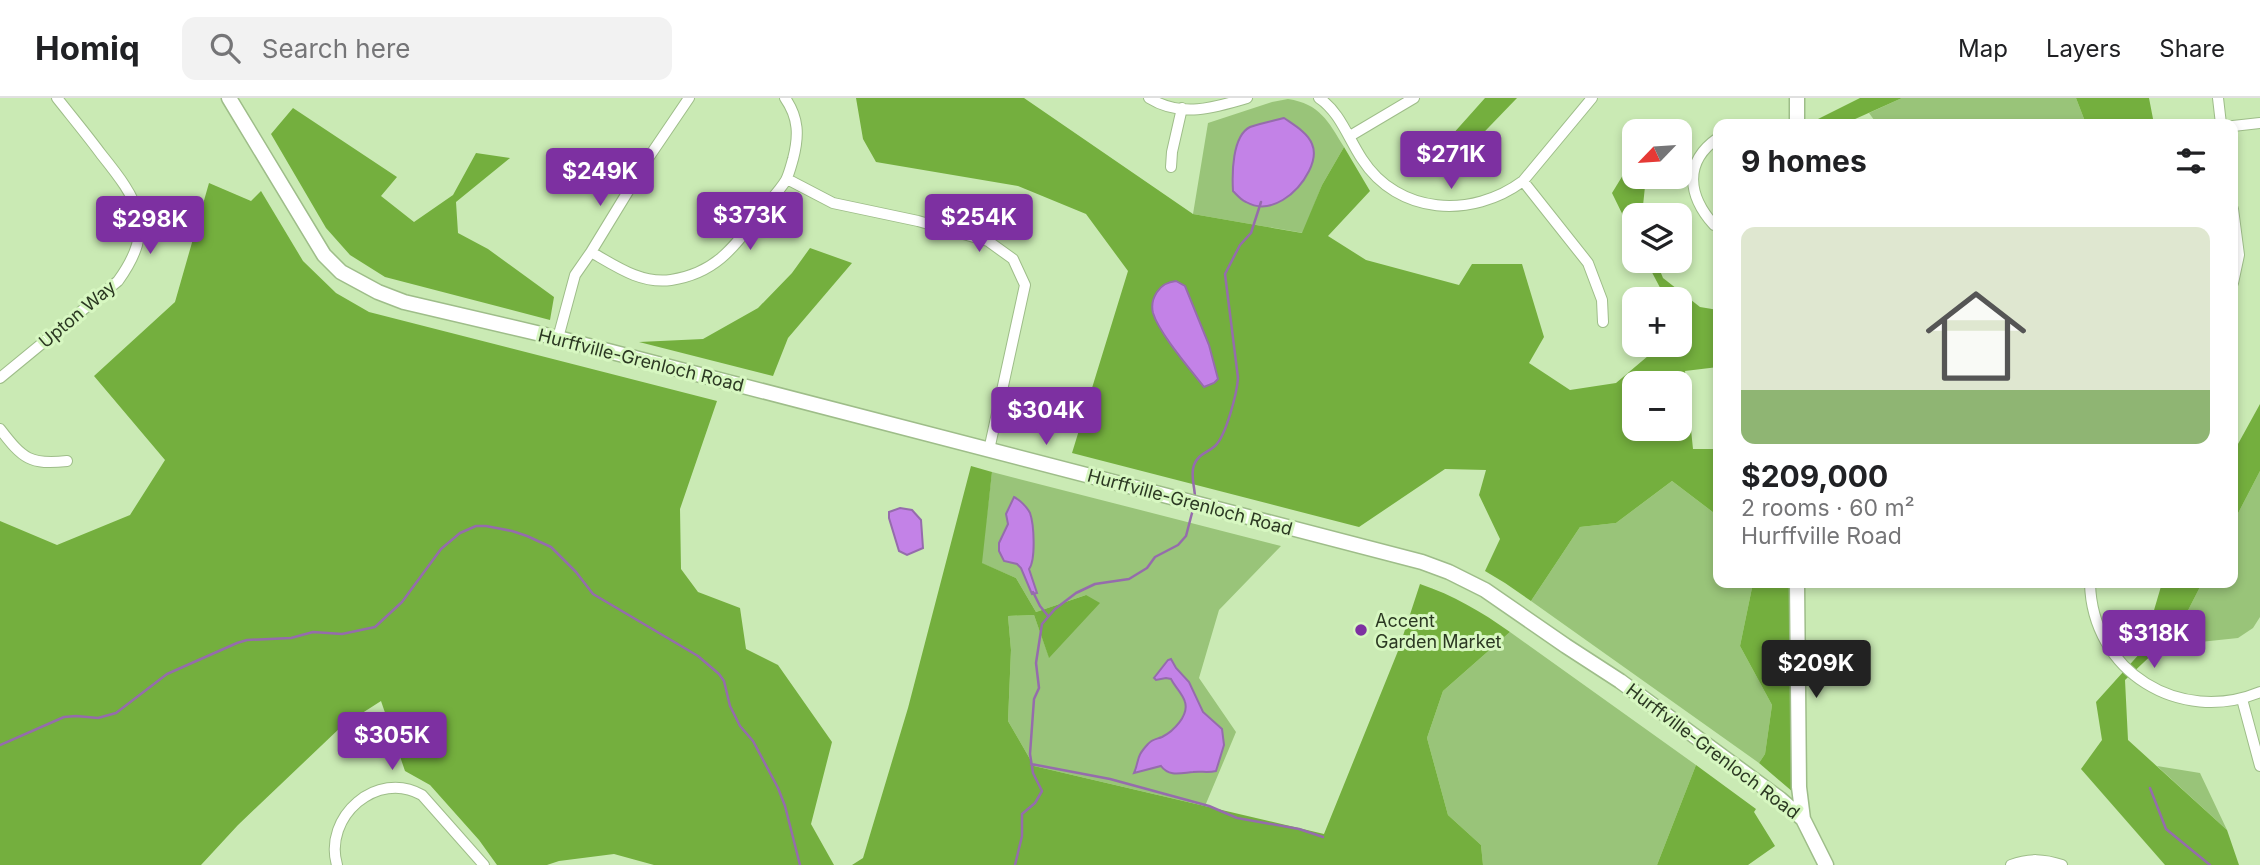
<!DOCTYPE html>
<html lang="en">
<head>
<meta charset="utf-8">
<style>
	body { margin:0; font-family:Inter,sans-serif; background:#f2f2f2; color:#202124; height:100vh; display:flex; flex-direction:column; font-size:26px; white-space:nowrap }
	* { box-sizing:border-box; margin:0 }
	p { font-size:23px; color:#757577 }
	.icon { flex:none; width:38px; height:38px; fill:none; stroke:currentColor; stroke-width:2; stroke-linecap:round; stroke-linejoin:round }
	.map { position:relative; flex:1; overflow:hidden }
	.side { position:absolute; left:1713px; top:21px; width:525px; height:469px; display:flex; flex-direction:column; background:#fff; border-radius:14px; box-shadow:0 4px 10px #0003 }
	.side>* { flex:none }
	.needle { width:46px; rotate:245deg }
	.fabs { position:absolute; left:1622px; top:21px; display:grid; gap:14px }
	.fabs a { display:grid; place-items:center; width:70px; height:70px; border-radius:14px; background:#fff; box-shadow:0 4px 10px #0003; font-size:35px }
	.price { position:absolute; translate:-50% -60px; padding:0 16px; border-radius:7px; background:#7d30a1; color:#fff; font-size:23px; line-height:46px; filter:drop-shadow(0 2px 4px #0008) }
	.price::after { content:''; position:absolute; left:50%; top:42px; width:21px; height:16px; margin-left:-10px; background:inherit; clip-path:polygon(0 0,100% 0,50% 100%) }
	.price.current { background:#222; color:#fff }
	ul { padding:0; list-style:none }
	li { display:grid; align-content:center; gap:14px; height:371px; padding:0 28px }
	li+li { border-top:2px solid #e0e0e0 }
	li span { display:grid; place-items:center; height:217px; border-radius:14px; color:#555 }
	li>.icon { margin-inline-start:auto }
	span .icon { width:126px; height:126px; fill:#fffc; stroke-width:1 }
	li b { font-size:30px }
	h2 { display:flex; justify-content:space-between; align-items:center; height:84px; padding:0 28px; font-size:30px }
	header { display:flex; align-items:center; gap:42px; box-sizing:border-box; height:98px; padding:0 35px; background:#fff; border-bottom:2px solid #e0e0e0 }
	header strong { font-size:33px }
	nav { display:flex; gap:38px; margin-inline-start:auto; font-size:24px }
	.search { width:490px; height:63px; background:#f2f2f2; display:flex; align-items:center; gap:18px; box-sizing:border-box; padding:0 24px; border-radius:14px; color:#757577; font-size:26px }
	.map>svg:first-child { display:block }
</style>
</head>
<body>
<header>
<strong>Homiq</strong>
<div class="search"><svg class="icon" aria-label="search" viewBox="0 0 24 24"><circle cx="10" cy="10" r="6"/><path d="M15 15l6 6"/></svg>Search here</div>
<nav><a>Map</a><a>Layers</a><a>Share</a></nav>
</header>
<div class="map">
<svg width="2260" height="767" viewBox="0 0 2260 767">
	<rect width="100%" height="100%" fill="#caeab4"/>
	<path fill="#99c479" d="M1902,0H2076L2086,26H1877L1869,15Z
		M1288,1C1320,6 1328,23 1344,49L1322,87L1303,135L1193,116L1208,25L1272,4Z
		M2260,373V519L2253,530L2238,540L2200,544L2178,532L2202,485H2233V425Z
		M992,374L1281,448L1219,512L1199,580L1236,634L1205,708L1034,668L1008,623L1011,552L1008,518L1034,517L1049,559L1086,497L1036,514L1016,480L981,465Z
		M1672,383L1718,418V485H1753L1740,548L1772,607L1765,656L1759,665L1531,503L1580,429L1616,425Z
		M1510,534L1696,667L1657,767H1483L1481,747L1448,717L1427,640L1443,593Z
		M2157,668L2200,675L2227,732Z"/>
	<path fill="#74af3e" fill-rule="evenodd" d="M856,0H1024L1193,116L1302,135L1322,87L1344,49L1370,93L1328,138L1366,162L1459,187L1472,166H1522L1544,239L1529,265L1570,292L1616,285L1661,247H1680V201H1666L1646,163H1656L1663,180L1700,209L1718,212V269L1685,273L1693,351H1718V418L1672,383L1616,425L1580,429L1531,503L1505,485L1485,473L1500,441L1479,397L1486,372L1445,371L1359,429L1072,355L1128,173L1086,116L1018,88L876,64L863,41ZM1634,285H1680V331H1634Z
		M1485,0H1517L1462,57L1435,56Z
		M1860,0H1902L1844,26H1808Z
		M2076,0H2149L2154,26H2086Z
		M293,10L397,79L381,98L414,124L453,97L476,55L510,60L456,104L458,135L488,151L554,199L550,222L385,179L350,157L326,130L271,36Z
		M1634,59V79H1646L1642,117H1634V140L1612,95Z
		M209,85L251,103L261,93L303,163L336,195L369,214L717,303L680,411L681,471L698,494L740,510L746,551L778,567L832,644L811,726L834,767H654L614,756L559,763L547,767H497L479,742L430,687L405,673L381,603L342,628L238,727L201,767H0V423L57,447L130,417L165,362L94,278L175,204Z
		M810,150L852,165L788,240L773,278L639,244L703,241L758,210L792,175Z
		M2260,306V373L2233,425V355Z
		M971,368L992,374L982,465L1016,480L1036,514L1086,497L1100,505L1049,560L1034,517L1008,518L1011,552L1008,623L1034,668L1324,736L1398,553L1420,486C1453,497 1482,514 1510,534L1443,593L1427,640L1448,717L1481,747L1483,767H852L863,760L908,610Z
		M1753,485H1799L1800,700L1759,665L1765,656L1772,607L1740,548Z
		M2162,485H2202L2178,532L2125,582L2128,642L2227,732L2239,767H2165L2081,671L2102,642L2096,604L2142,553Z
		M1696,667L1756,711L1754,714L1775,748L1748,767H1657Z"/>
	<path fill="#c382e7" stroke="#956cac" stroke-width="2" d="M1284,20C1294,27 1308,35 1312,46C1316,55 1313,65 1309,73C1298,95 1271,118 1246,104C1241,102 1237,97 1233,93C1232,76 1232,38 1250,29C1261,25 1273,23 1284,20Z
		M1176,183L1185,188L1209,247L1218,281L1214,285L1204,289C1190,271 1159,235 1153,215C1151,207 1153,200 1157,194C1162,187 1167,184 1176,183Z
		M1014,399C1020,402 1027,409 1030,415C1034,426 1036,462 1029,471L1037,495L1032,496L1021,470L1017,466L1004,463L999,453V445L1008,426L1006,416Z
		M900,410L912,412L921,422L923,450L907,457L899,453L889,420V414Z
		M1171,561L1176,570L1189,584L1203,614L1222,631L1224,647L1216,673C1208,675 1201,673 1193,674C1181,675 1169,679 1161,668L1134,675C1140,661 1135,660 1148,646C1152,641 1157,641 1162,639C1174,633 1189,617 1185,604C1183,596 1175,589 1171,581L1166,580L1156,582L1154,580L1168,562Z"/>
	<g fill="none" stroke-linecap="round" stroke-linejoin="round">
		<path stroke="#956cac" stroke-width="2.5" d="M1195,400C1195,389 1190,377 1194,367C1198,356 1207,355 1215,348C1226,338 1237,295 1238,280L1225,176L1240,147L1251,135L1261,104
			M1033,494L1040,508L1048,518
			M0,647L64,619L76,618L98,620L116,615L167,576L237,545L247,542L291,540L313,534L342,536L375,529L402,504L441,451L460,435L476,428H486L512,433L527,438L551,449L576,474L593,496L698,558L719,576L724,583L730,608L740,628L753,643L778,690L785,708L800,767
			M1031,666L1110,681L1209,708L1237,720L1299,731L1323,739
			M2150,690L2166,731L2210,767
			M1015,767L1022,738V716L1035,705L1042,693L1033,675L1030,656L1034,601L1039,590L1036,565L1042,526L1055,511L1076,495L1095,486L1129,481L1147,470L1155,459L1178,447L1186,438L1192,415"/>
		<g stroke="#9ebd89" stroke-width="12">
			<path id="street" d="M1149,0C1181,20 1214,10 1247,0
				M1319,0C1340,14 1348,40 1362,61C1398,117 1472,121 1523,83L1592,0
				M2218,0L2221,26
				M2233,28L2260,25
				M1350,38L1414,0
				M1171,69L1172,54L1182,10
				M787,81L833,105L918,123L988,143L1013,161L1025,187L989,352
				M1523,83L1588,165L1602,202L1603,224
				M2233,111L2239,157L2233,185
				M1714,127C1688,98 1683,64 1718,40
				M591,154C617,169 641,186 671,182C716,175 734,149 759,116C767,105 779,94 786,82C789,76 791,68 793,61C799,38 799,20 785,0
				M558,240L575,177L591,154L649,59L689,0
				M0,280L118,183C157,129 138,102 101,56C87,37 72,19 57,0
				M0,331C23,361 30,367 67,363
				M2090,485C2092,574 2180,627 2260,594
				M2242,601L2260,668
				M337,767C323,719 377,671 422,697L484,767
				M2011,767C2029,760 2044,761 2062,767"/>
		</g>
		<g stroke="#9ebd89" stroke-width="17">
			<path id="secondary" d="M229,0L324,157L341,174L378,194L404,204L558,240L1422,464L1449,474L1485,492L1566,548L1620,583L1780,701L1803,721L1826,767
				M1797,26V0
				M1797,485L1799,689L1803,721"/>
		</g>
		<use href="#street" stroke="#fff" stroke-width="10"/>
		<use href="#secondary" stroke="#fff" stroke-width="14"/>
	</g>
	<circle fill="#7d30a1" stroke="#d7f7c1" stroke-width="2.5" cx="1361" cy="532" r="7"/>
	<g text-anchor="middle" dominant-baseline="central" stroke-width="6" stroke-linejoin="round" paint-order="stroke">
		<g font-size="18" fill="#2b3822" stroke="#d7f7c1">
			<text transform="translate(77 216) rotate(-40)">Upton Way</text>
			<text transform="translate(641 262) rotate(14)">Hurffville-Grenloch Road</text>
			<text transform="translate(1190 404) rotate(15)">Hurffville-Grenloch Road</text>
			<text transform="translate(1713 653) rotate(37)">Hurffville-Grenloch Road</text>
		</g>
		<g font-size="18" fill="#2b3822" stroke="#d7f7c1" text-anchor="start">
			<text x="1375" y="522">Accent<tspan x="1375" dy="21">Garden Market</tspan></text>
		</g>
	</g>
</svg>
<div class="fabs">
<a><svg class="needle" viewBox="-14 -14 28 28"><path d="M0-13l5 13h-10z" fill="#e53935"/><path d="M0 13l5-13h-10z" fill="#757577"/></svg></a>
<a><svg class="icon" aria-label="layers" viewBox="0 0 24 24"><path d="M12 4l9 5-9 5-9-5zM3 14l9 5 9-5"/></svg></a>
<a>+</a>
<a>−</a>
</div>
<b class="price" style="left:1451px;top:93px">$271K</b>
<b class="price" style="left:600px;top:110px">$249K</b>
<b class="price" style="left:750px;top:154px">$373K</b>
<b class="price" style="left:979px;top:156px">$254K</b>
<b class="price" style="left:150px;top:158px">$298K</b>
<b class="price" style="left:1046px;top:349px">$304K</b>
<b class="price" style="left:2154px;top:572px">$318K</b>
<b class="price current" style="left:1816px;top:602px">$209K</b>
<b class="price" style="left:392px;top:674px">$305K</b>
<section class="side">
<h2>9 homes<svg class="icon" aria-label="filters" viewBox="0 0 24 24"><path d="M4 7h16M4 17h16"/><circle cx="9" cy="7" r="2"/><circle cx="15" cy="17" r="2"/></svg></h2>
<ul>
<li><span style="background:linear-gradient(#dfe7d0 75%,#8fb573 0)"><svg class="icon" aria-label="home" viewBox="0 0 24 24"><path d="M3 11l9-7 9 7M6 9v11h12V9"/></svg></span><div><b>$209,000</b><p>2 rooms · 60 m²</p><p>Hurffville Road</p></div></li>
</ul>
</section>
</div>
</body>
</html>
